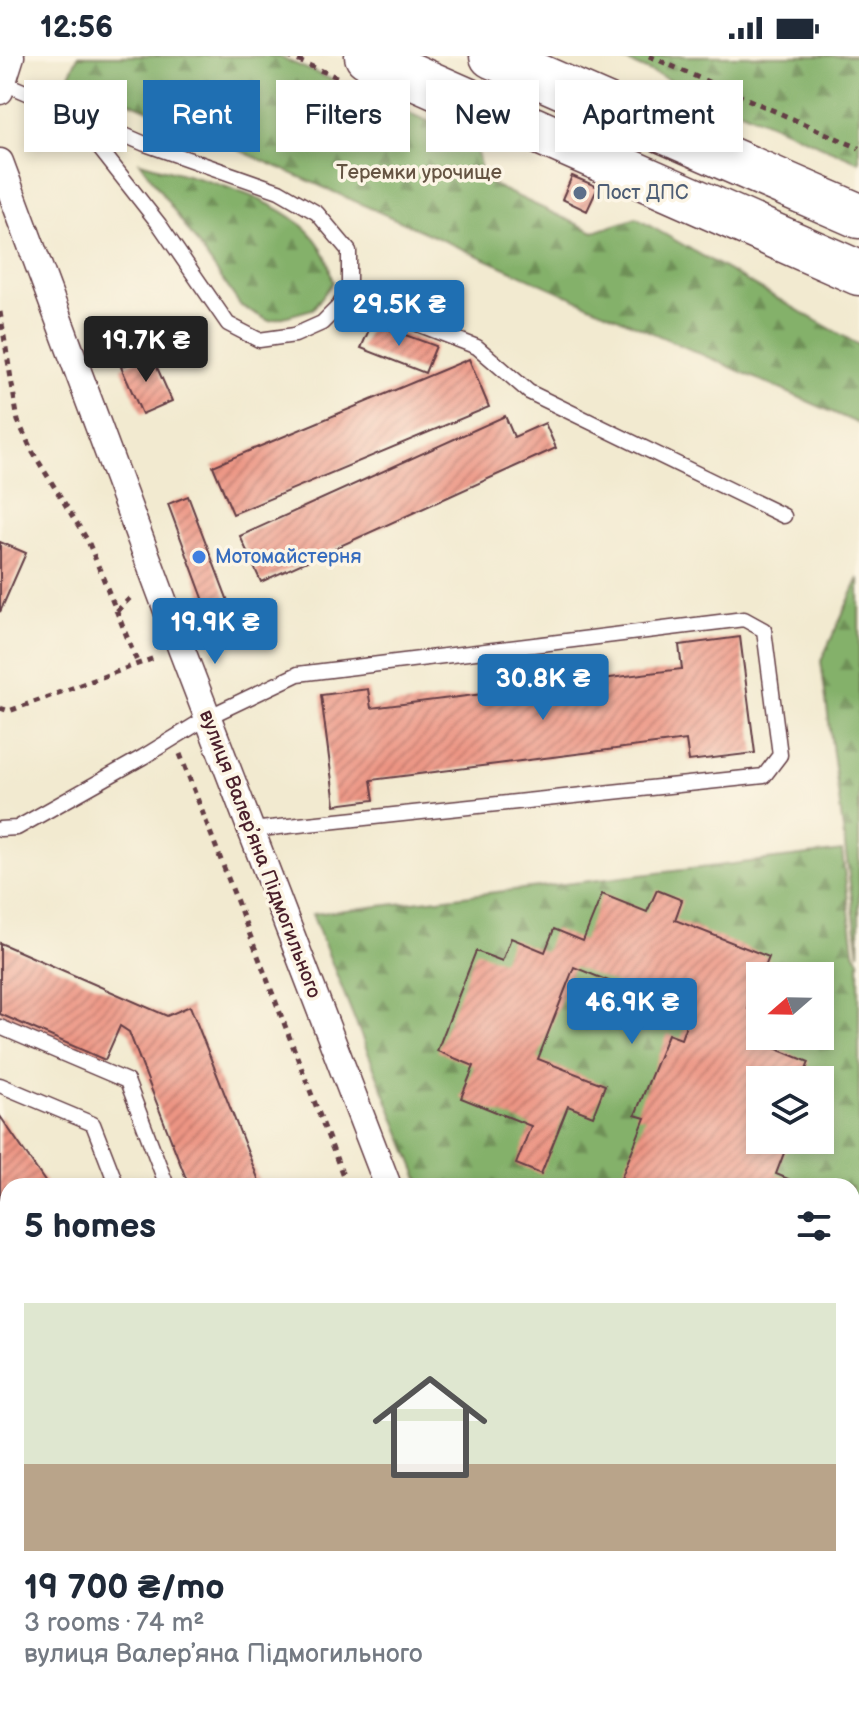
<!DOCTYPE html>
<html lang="en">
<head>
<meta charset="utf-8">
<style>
	body { margin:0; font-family:"Balsamiq Sans",sans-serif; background:#f6f6f7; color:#1f2937; height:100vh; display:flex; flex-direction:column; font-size:30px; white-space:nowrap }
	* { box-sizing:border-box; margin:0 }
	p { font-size:26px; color:#747a83 }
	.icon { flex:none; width:44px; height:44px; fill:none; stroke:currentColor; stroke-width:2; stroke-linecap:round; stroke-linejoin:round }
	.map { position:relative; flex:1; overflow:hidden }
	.panel { position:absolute; left:0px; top:1122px; width:860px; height:538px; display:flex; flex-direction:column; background:#fff; border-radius:24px 24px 0 0; box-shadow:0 4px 12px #0003 }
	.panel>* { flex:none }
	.hud { position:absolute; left:24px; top:24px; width:812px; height:72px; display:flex; gap:16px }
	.needle { width:52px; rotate:250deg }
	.tools { position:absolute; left:746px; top:906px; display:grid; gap:16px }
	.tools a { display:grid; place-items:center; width:88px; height:88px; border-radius:0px; background:#fff; box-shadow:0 4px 12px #0003; font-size:40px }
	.price { position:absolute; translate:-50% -68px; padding:0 18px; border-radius:8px; background:#1f6fb2; color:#fff; font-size:26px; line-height:52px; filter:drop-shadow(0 2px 4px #0008) }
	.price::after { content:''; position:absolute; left:50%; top:48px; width:24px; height:18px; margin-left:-12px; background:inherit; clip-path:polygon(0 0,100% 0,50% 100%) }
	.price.active { background:#222; color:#fff }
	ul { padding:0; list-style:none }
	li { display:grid; align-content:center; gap:16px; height:424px; padding:0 24px }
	li span { display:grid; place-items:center; height:248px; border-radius:0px; color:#555 }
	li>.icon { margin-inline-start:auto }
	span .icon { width:144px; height:144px; fill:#fffc; stroke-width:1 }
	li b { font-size:34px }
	h2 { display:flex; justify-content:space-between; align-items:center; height:96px; padding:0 24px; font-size:34px }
	.tag { padding:0 28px; border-radius:0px; background:#fff; box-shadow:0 4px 12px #0003; font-size:28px; line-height:72px }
	.tag.active { background:#1f6fb2; color:#fff }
	.status { display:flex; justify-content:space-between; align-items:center; height:56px; padding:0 40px; background:#fff; direction:ltr }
	.status svg { height:22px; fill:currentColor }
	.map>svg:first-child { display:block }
</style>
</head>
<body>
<div class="status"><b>12:56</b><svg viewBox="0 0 49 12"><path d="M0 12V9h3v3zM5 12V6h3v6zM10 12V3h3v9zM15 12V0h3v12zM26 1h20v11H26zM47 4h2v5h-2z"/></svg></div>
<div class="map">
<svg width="859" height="1659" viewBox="0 0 859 1659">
	<defs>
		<pattern id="forest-firs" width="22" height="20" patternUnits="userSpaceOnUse" patternTransform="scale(2)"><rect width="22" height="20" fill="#84b16a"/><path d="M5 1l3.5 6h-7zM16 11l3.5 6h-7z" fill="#6e8f57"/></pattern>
		<pattern id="building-hatch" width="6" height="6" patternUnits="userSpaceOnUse" patternTransform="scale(2)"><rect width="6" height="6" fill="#ec9483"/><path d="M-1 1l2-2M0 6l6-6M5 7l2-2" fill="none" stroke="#c1786b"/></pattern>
	</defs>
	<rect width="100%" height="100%" fill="#fcf5e5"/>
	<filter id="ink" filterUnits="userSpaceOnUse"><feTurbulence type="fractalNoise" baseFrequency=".0125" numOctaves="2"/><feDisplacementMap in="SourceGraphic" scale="16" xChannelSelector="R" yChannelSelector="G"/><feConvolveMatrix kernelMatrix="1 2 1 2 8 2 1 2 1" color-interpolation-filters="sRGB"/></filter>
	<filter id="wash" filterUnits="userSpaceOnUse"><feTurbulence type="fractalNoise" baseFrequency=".006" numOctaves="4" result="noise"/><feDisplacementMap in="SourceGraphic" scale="32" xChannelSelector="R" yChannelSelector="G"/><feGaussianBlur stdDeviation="1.8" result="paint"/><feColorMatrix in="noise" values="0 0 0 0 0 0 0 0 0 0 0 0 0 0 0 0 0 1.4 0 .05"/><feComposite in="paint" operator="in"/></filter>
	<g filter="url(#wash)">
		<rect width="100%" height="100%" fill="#f2ead0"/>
		<path fill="url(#forest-firs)" stroke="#67684a" stroke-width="2" fill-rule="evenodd" d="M78,0H277L474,85L484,125L594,176L636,162L859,289V368L69,19Z
			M614,0H859V106Z
			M140,106C196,123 297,141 324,197C329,205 330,217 333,226L313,253L269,265L241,250Z
			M859,522V897L821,605Z
			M842,795L854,895L859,904V1659H636L633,1652H852V1130H422L312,858ZM760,920H820V980H760ZM760,1024H820V1084H760Z"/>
		<g id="blocks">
			<path fill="url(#building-hatch)" d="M572,120L598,131L587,155L562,143Z
				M372,267L436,290L425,317L361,292Z
				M151,298L172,345L142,358L121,311Z
				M469,303L489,351L233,458L213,410Z
				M505,360L514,381L545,367L556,392L261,526L240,480Z
				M188,440L231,553L210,561L168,448Z
				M0,486L26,497L0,556Z
				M740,581L755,697L689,705L686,684L371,724L374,744L335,749L321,639L368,633L371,652L682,613L679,589Z
				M657,834L682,844L675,864L769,901L748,953L760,957V980H763L760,986L809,1006L802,1024H760V1084H789L776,1118L805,1130H618L645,1062L635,1059L668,978L681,983L690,958L574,911L538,1003L605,1029L593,1060L568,1050L541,1118L516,1108L531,1070L461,1042L474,1010L437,995L476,895L502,905L511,882L545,896L554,873L583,885L602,838L647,856Z
				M0,887L167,960L190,950L261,1130H189L129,976L120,970L105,1004L0,958Z
				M0,1060L48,1130H8V1164L0,1169Z
				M852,1230L859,1233V1531L852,1529Z
				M859,1561V1609L852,1607V1578Z
				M165,1652H329L332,1659H149Z
				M393,1652H416L396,1659Z
				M750,1652H822L819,1659H747Z"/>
		</g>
	</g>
	<g filter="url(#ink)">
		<use href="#blocks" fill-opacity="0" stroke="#633d44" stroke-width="2"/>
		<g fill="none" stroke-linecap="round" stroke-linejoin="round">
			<g stroke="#633d44" stroke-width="17">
				<path id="service" d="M2,26L145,88L279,135L317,157L349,195V231L339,250L322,267L295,279L259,284L228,268L159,168L71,56
					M339,250L415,267L477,291L529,336L784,460
					M0,773L17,772L143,701L208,661L298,618L744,563L764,574L780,699L764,720L251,774
					M0,971L127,1025L167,1130
					M0,1029L93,1068L117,1130
					M0,1625L8,1622
					M482,1659L500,1652"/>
			</g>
			<g stroke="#633d44" stroke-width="29">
				<path id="minor" d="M0,35L11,0
					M0,106L181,592L388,1130
					M589,1652L592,1659"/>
			</g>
			<g stroke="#633d44" stroke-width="47">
				<path id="trunk" d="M367,0L859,217
					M492,0L859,160"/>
			</g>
			<path stroke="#633d44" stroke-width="5" stroke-dasharray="6 6" stroke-linecap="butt" d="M287,0L341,23
				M649,0L859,92
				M0,256L18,365L32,395L88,485L138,608
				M117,555L133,539
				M0,652L9,655L157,601
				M180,698L347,1130"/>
			<use href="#service" stroke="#fff" stroke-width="14"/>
			<use href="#minor" stroke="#fff" stroke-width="26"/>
			<use href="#trunk" stroke="#fff" stroke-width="44"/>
		</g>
	</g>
	<circle fill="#5c6f8a" stroke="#fcf5e5" stroke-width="3" cx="580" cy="137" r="8"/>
	<circle fill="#3f7fe0" stroke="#fcf5e5" stroke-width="3" cx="199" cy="501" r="8"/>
	<g text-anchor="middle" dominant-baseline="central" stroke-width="7" stroke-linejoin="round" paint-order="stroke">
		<g font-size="20" fill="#655443" stroke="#fcf5e5">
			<text x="419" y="117">Теремки урочище</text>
		</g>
		<g font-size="20" fill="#4e5e75" stroke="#fcf5e5" text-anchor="start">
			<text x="596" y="137">Пост ДПС</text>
		</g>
		<g font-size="20" fill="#366cbe" stroke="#fcf5e5" text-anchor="start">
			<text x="215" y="501">Мотомайстерня</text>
		</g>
		<g font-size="20" fill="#4a1f2b" stroke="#fcf5e5">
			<text transform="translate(260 798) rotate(69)">вулиця Валерʼяна Підмогильного</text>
		</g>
	</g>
</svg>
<div class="tools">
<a><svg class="needle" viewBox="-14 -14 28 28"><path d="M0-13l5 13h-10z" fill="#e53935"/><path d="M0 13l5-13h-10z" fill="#747a83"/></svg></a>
<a><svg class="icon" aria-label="layers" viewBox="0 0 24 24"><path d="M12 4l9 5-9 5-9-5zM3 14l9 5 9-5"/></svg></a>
</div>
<b class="price" style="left:399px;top:292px">29.5K ₴</b>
<b class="price active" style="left:146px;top:328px">19.7K ₴</b>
<b class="price" style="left:215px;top:610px">19.9K ₴</b>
<b class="price" style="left:543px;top:666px">30.8K ₴</b>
<b class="price" style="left:632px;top:990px">46.9K ₴</b>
<div class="hud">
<a class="tag">Buy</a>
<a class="tag active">Rent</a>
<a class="tag">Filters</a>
<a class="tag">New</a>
<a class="tag">Apartment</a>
</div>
<section class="panel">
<h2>5 homes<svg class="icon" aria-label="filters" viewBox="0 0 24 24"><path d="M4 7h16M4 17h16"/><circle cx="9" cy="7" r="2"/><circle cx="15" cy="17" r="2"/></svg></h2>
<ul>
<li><span style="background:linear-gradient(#dfe7d0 65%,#b9a48a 0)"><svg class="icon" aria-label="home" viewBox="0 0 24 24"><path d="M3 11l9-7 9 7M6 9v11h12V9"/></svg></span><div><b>19 700 ₴/mo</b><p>3 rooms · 74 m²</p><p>вулиця Валерʼяна Підмогильного</p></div></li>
</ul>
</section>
</div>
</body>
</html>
